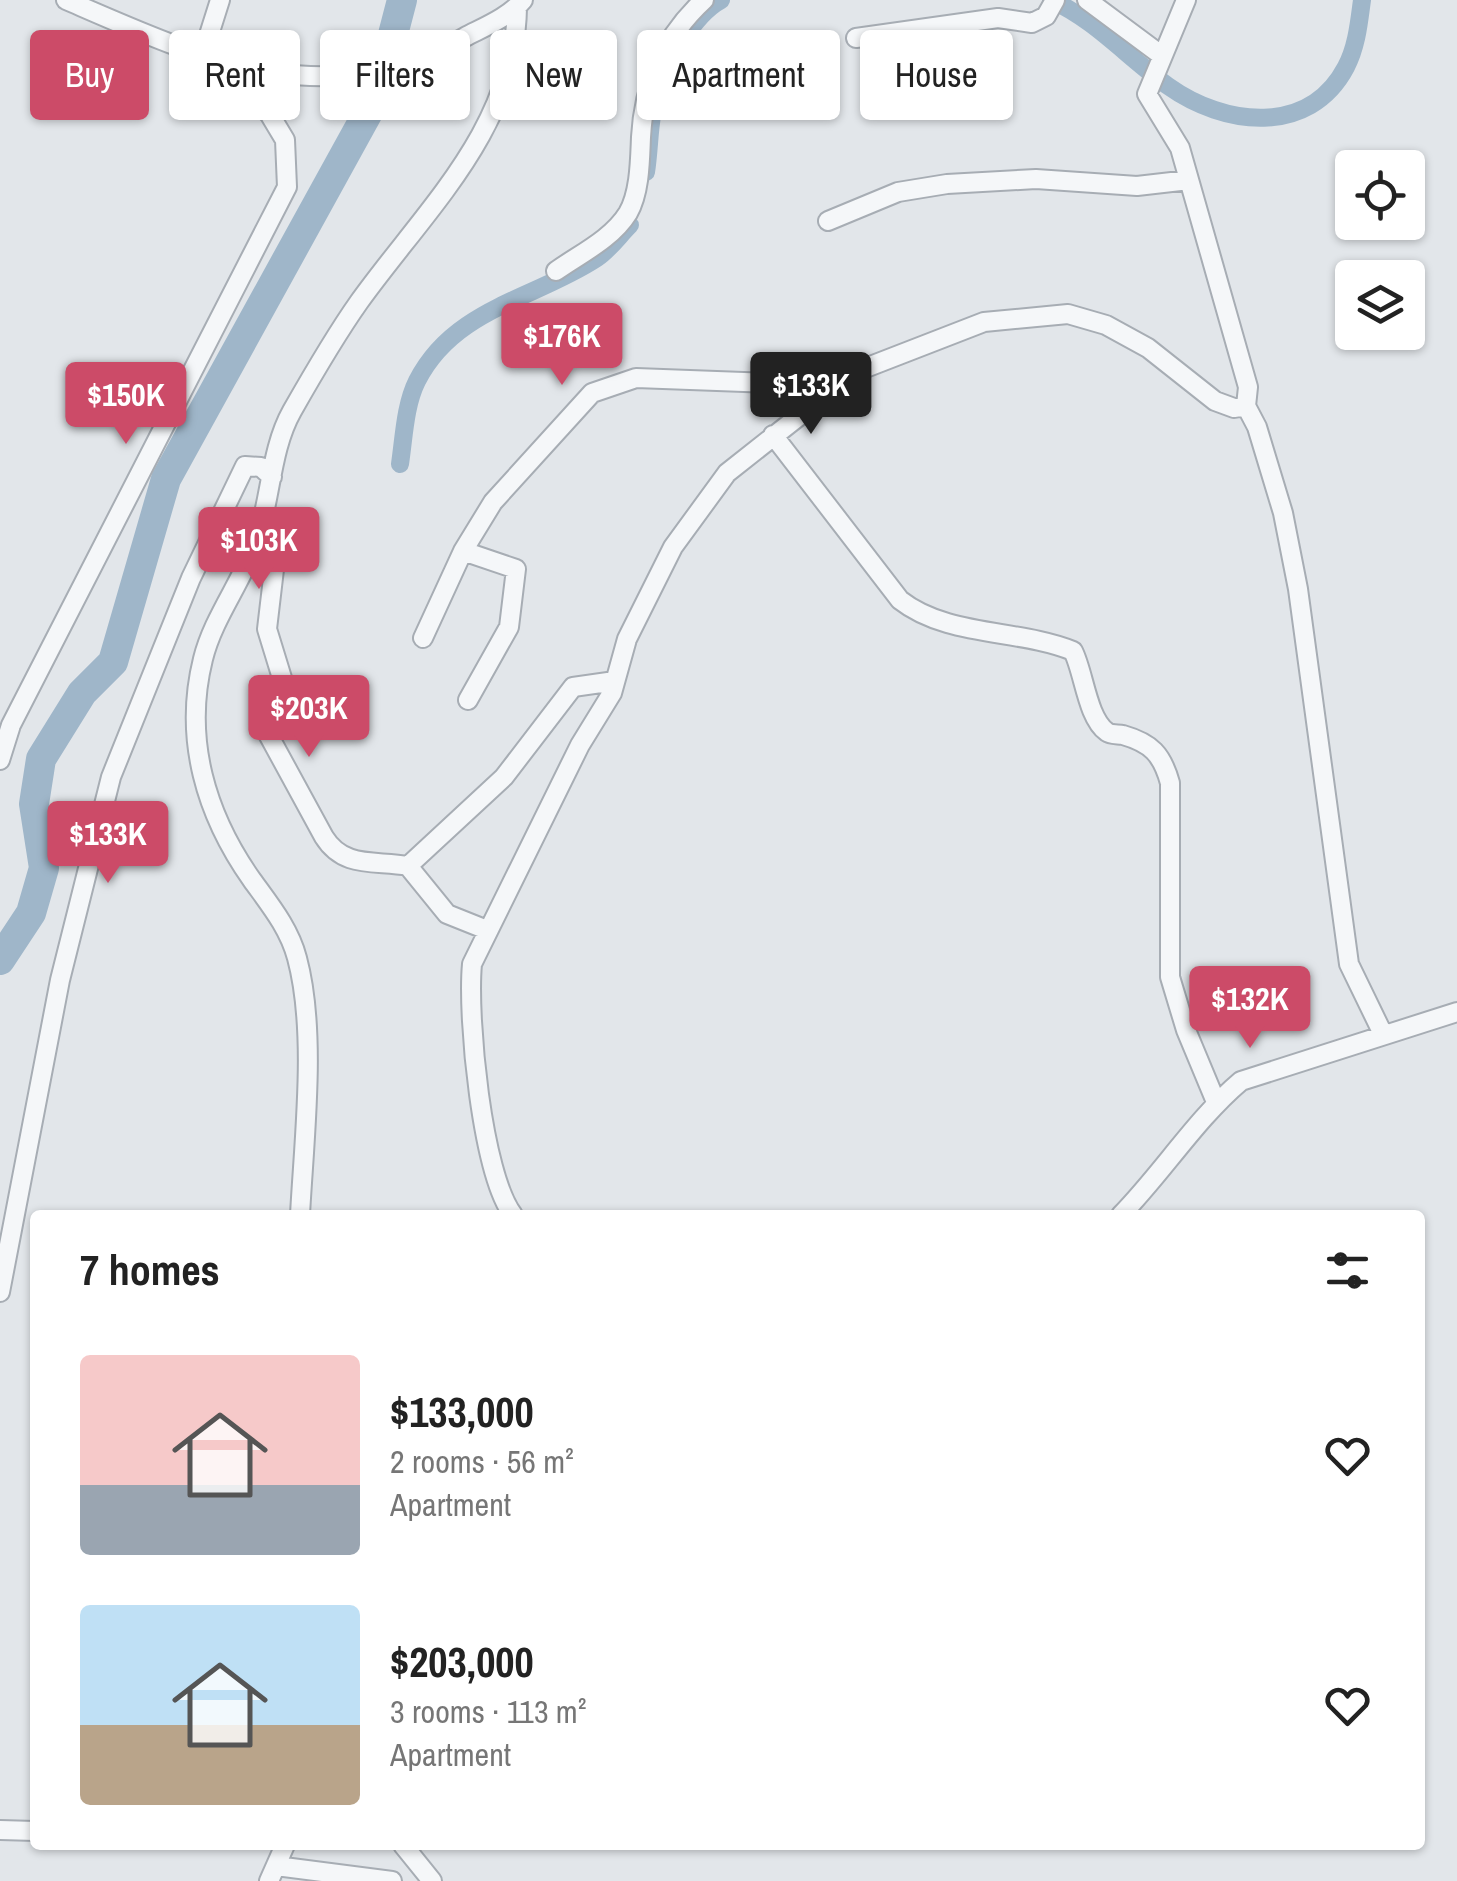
<!DOCTYPE html>
<html lang="en">
<head>
<meta charset="utf-8">
<style>
	body { margin:0; font-family:"Archivo Narrow",sans-serif; background:#f2f2f2; color:#222; height:100vh; display:flex; flex-direction:column; font-size:38px; white-space:nowrap }
	* { box-sizing:border-box; margin:0 }
	p { font-size:32px; color:#767676 }
	.icon { flex:none; width:55px; height:55px; fill:none; stroke:currentColor; stroke-width:2; stroke-linecap:round; stroke-linejoin:round }
	.map { position:relative; flex:1; overflow:hidden }
	.side { position:absolute; left:30px; top:1210px; width:1395px; height:640px; display:flex; flex-direction:column; background:#fff; border-radius:10px; box-shadow:0 2px 8px #0004 }
	.side>* { flex:none }
	.hud { position:absolute; left:30px; top:30px; width:1398px; height:90px; display:flex; gap:20px }
	.fabs { position:absolute; left:1335px; top:150px; display:grid; gap:20px }
	.fabs a { display:grid; place-items:center; width:90px; height:90px; border-radius:10px; background:#fff; box-shadow:0 2px 8px #0004; font-size:50px }
	.price { position:absolute; translate:-50% -85px; padding:0 22px; border-radius:10px; background:#cc4b68; color:#fff; font-size:32px; line-height:65px; filter:drop-shadow(0 2px 5px #0008) }
	.price::after { content:''; position:absolute; left:50%; top:60px; width:30px; height:22px; margin-left:-15px; background:inherit; clip-path:polygon(0 0,100% 0,50% 100%) }
	.price.active { background:#222; color:#fff }
	ul { padding:0; list-style:none }
	li { display:flex; align-items:center; gap:30px; height:250px; padding:0 50px }
	li span { display:grid; place-items:center; flex:none; width:280px; height:200px; border-radius:10px; color:#555 }
	li>.icon { margin-inline-start:auto }
	span .icon { width:120px; height:120px; fill:#fffc; stroke-width:1 }
	li b { font-size:42px }
	h2 { display:flex; justify-content:space-between; align-items:center; height:120px; padding:0 50px; font-size:42px }
	.tag { padding:0 35px; border-radius:10px; background:#fff; box-shadow:0 2px 8px #0004; font-size:35px; line-height:90px }
	.tag.active { background:#cc4b68; color:#fff }
	.map>svg:first-child { display:block }
</style>
</head>
<body>
<div class="map">
<svg width="1457" height="1881" viewBox="0 0 1457 1881">
	<rect width="100%" height="100%" fill="#e2e6ea"/>
	<g fill="none" stroke-linecap="round" stroke-linejoin="round">
		<path stroke="#9fb6c9" stroke-width="18" d="M1051,0C1096,20 1128,58 1168,86C1224,126 1309,137 1346,67C1357,46 1359,22 1362,0
			M646,172C650,147 649,116 657,92C667,63 693,15 721,0
			M400,464C404,437 405,405 417,381C454,308 535,299 597,258C609,250 619,236 630,225"/>
		<path stroke="#9fb6c9" stroke-width="30" d="M0,960L31,913L44,868L34,804L41,759L82,693L113,662L166,479L377,96L402,0"/>
		<g stroke="#a7adb4" stroke-width="22">
			<path id="minor" d="M66,0C200,58 325,118 465,37C484,27 509,17 523,0
				M1087,0L1161,55
				M856,38L998,18L1032,23L1046,16L1055,0
				M202,57L220,0
				M219,66L242,84L270,115
				M828,221L898,192L947,184L1036,179L1137,186L1189,180
				M556,271C580,254 612,239 628,213C640,192 640,160 641,137C644,83 665,36 704,0
				M1246,406L1257,427L1283,513L1298,589L1349,964L1382,1032
				M773,435L900,600C947,637 1019,629 1073,651C1084,672 1087,718 1107,732C1111,735 1118,734 1123,735C1151,743 1162,754 1170,783V977L1186,1030L1216,1102
				M257,540L275,561L267,629L282,678L265,707L263,725L324,837C344,869 375,860 408,866L447,914L487,930
				M463,551L516,569L509,627L468,700
				M423,638L463,551L493,502L592,393L636,378L794,384L844,381
				M0,760L11,725L287,187L285,140L270,115L276,74
				M408,866L504,777L573,687L615,681
				M300,1215C304,1138 317,1032 297,958C289,928 270,905 252,880C206,815 183,739 203,659C213,618 242,582 256,542C271,501 270,450 292,411C313,374 335,336 359,302C425,210 515,129 517,8
				M513,1215C482,1174 467,1018 472,964L580,745L612,693L627,639L673,547L727,473L855,372L984,322L1068,314L1106,325L1148,348L1215,401L1234,408L1246,406L1248,387L1180,148L1147,94L1186,0
				M1121,1215C1163,1172 1196,1119 1241,1081L1457,1012
				M0,1292L60,980L111,777L191,578L245,466L261,467L272,477
				M0,1830L35,1831
				M403,1845L432,1881
				M276,1866L392,1881
				M269,1881L285,1845"/>
		</g>
		<use href="#minor" stroke="#f5f7f9" stroke-width="18"/>
	</g>
</svg>
<div class="fabs">
<a><svg class="icon" aria-label="locate" viewBox="0 0 24 24"><circle cx="12" cy="12" r="6"/><path d="M12 2v4M12 18v4M2 12h4M18 12h4"/></svg></a>
<a><svg class="icon" aria-label="layers" viewBox="0 0 24 24"><path d="M12 4l9 5-9 5-9-5zM3 14l9 5 9-5"/></svg></a>
</div>
<b class="price" style="left:562px;top:388px">$176K</b>
<b class="price active" style="left:811px;top:437px">$133K</b>
<b class="price" style="left:126px;top:447px">$150K</b>
<b class="price" style="left:259px;top:592px">$103K</b>
<b class="price" style="left:309px;top:760px">$203K</b>
<b class="price" style="left:108px;top:886px">$133K</b>
<b class="price" style="left:1250px;top:1051px">$132K</b>
<div class="hud">
<a class="tag active">Buy</a>
<a class="tag">Rent</a>
<a class="tag">Filters</a>
<a class="tag">New</a>
<a class="tag">Apartment</a>
<a class="tag">House</a>
</div>
<section class="side">
<h2>7 homes<svg class="icon" aria-label="filters" viewBox="0 0 24 24"><path d="M4 7h16M4 17h16"/><circle cx="9" cy="7" r="2"/><circle cx="15" cy="17" r="2"/></svg></h2>
<ul>
<li><span style="background:linear-gradient(#f6c9c9 65%,#9aa5b1 0)"><svg class="icon" aria-label="home" viewBox="0 0 24 24"><path d="M3 11l9-7 9 7M6 9v11h12V9"/></svg></span><div><b>$133,000</b><p>2 rooms · 56 m²</p><p>Apartment</p></div><svg class="icon" aria-label="heart" viewBox="0 0 24 24"><path d="M12 20l-8-8c-3-5 5-10 8-4 3-6 11-1 8 4z"/></svg></li>
<li><span style="background:linear-gradient(#bfe0f5 60%,#b9a48a 0)"><svg class="icon" aria-label="home" viewBox="0 0 24 24"><path d="M3 11l9-7 9 7M6 9v11h12V9"/></svg></span><div><b>$203,000</b><p>3 rooms · 113 m²</p><p>Apartment</p></div><svg class="icon" aria-label="heart" viewBox="0 0 24 24"><path d="M12 20l-8-8c-3-5 5-10 8-4 3-6 11-1 8 4z"/></svg></li>
</ul>
</section>
</div>
</body>
</html>
